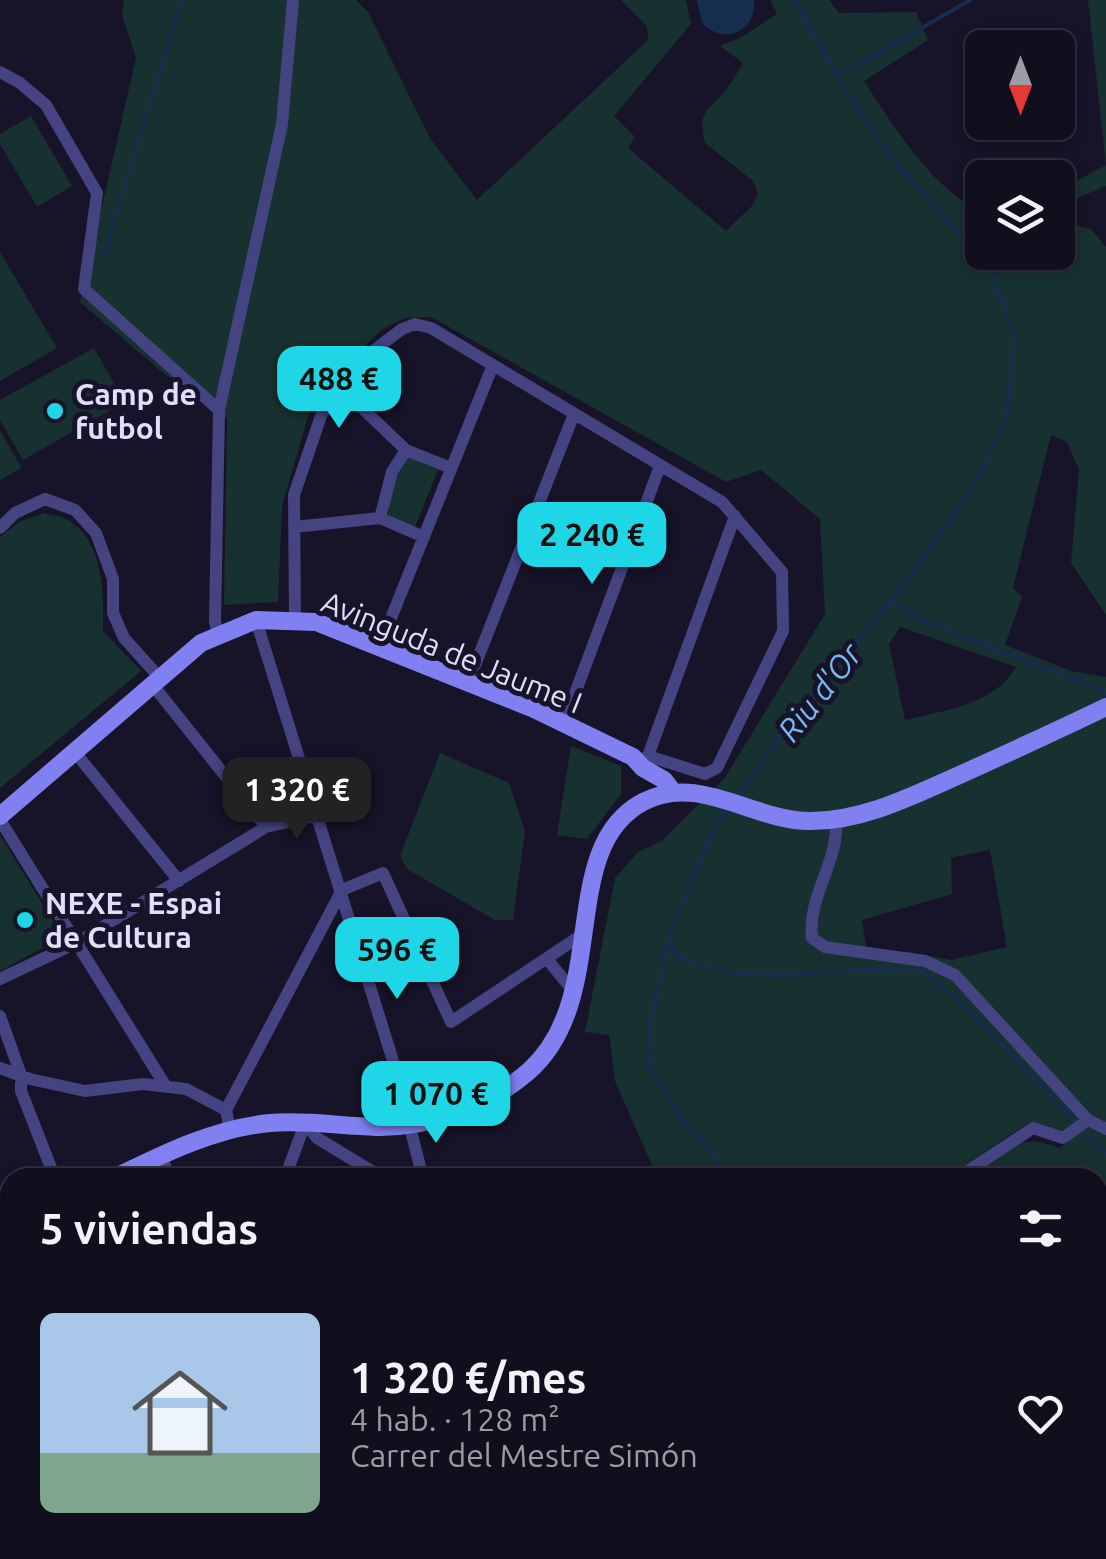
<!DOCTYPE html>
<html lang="es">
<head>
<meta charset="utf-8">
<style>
	body { margin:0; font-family:Ubuntu,sans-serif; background:#1e1c2b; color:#f1f3f6; height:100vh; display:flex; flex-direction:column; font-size:38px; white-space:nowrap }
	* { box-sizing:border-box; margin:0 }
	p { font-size:32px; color:#9c9ca4 }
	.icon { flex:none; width:55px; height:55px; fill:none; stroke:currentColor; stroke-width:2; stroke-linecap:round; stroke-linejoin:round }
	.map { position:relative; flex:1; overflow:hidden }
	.details { position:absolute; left:0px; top:1168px; width:1108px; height:392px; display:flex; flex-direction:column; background:#110e1e; border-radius:30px 30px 0 0; box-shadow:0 5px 15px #0003,0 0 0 2px #302e3c }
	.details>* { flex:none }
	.needle { width:65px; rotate:180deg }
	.tools { position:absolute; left:965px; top:30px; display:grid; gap:20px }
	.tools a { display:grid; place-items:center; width:110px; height:110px; border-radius:15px; background:#110e1e; box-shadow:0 5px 15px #0003,0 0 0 2px #302e3c; font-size:50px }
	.price { position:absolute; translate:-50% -85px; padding:0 22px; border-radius:20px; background:#1fd6e6; color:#111; font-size:32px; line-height:65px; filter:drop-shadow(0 2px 5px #0008) }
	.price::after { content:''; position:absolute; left:50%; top:60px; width:30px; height:22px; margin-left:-15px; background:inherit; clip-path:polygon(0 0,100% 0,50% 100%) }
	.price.current { background:#222; color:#fff }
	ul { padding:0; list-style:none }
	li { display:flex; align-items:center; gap:30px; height:250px; padding:0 40px }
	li+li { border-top:2px solid #302e3c }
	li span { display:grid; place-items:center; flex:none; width:280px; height:200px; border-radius:15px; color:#555 }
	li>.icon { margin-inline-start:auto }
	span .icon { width:120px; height:120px; fill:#fffc; stroke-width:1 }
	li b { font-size:42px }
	h2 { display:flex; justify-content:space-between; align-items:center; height:120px; padding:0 40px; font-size:42px }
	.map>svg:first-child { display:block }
</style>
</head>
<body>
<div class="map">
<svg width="1106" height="1559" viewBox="0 0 1106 1559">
	<rect width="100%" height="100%" fill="#171328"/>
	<path fill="#173130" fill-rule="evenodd" d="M124,0H356L368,12L431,140L477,200L648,40L647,26L621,0H686L691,24L614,116L635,137L628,148L726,231L752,206L758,194L753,181L705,143C698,111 706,113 724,92C731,84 737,73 743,63L720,46L740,38L777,14L770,0H829L839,13L916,12L928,40L864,81C891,122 935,194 982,210V252H1058V221L1091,229L1106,247V615L1071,563L1079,470L1067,442L1051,435L1013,588L1022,597L1005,645L1071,671L1106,677V1559H888V1550H1098V1178L966,1177C1002,1154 1016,1130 1059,1148L1068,1142L1049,1126L1029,1122L947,1177H657L615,1081L609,1035L585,1032L615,878L638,852L662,841L724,779L825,614L820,519L761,470L726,482L431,317L405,318L381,330L331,381L311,406L282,506L278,602L224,605L227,419L162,372L80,302L136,58L122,15ZM900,627L1016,667C994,705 945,710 905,720L889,644ZM990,850L1007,947L951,960L909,952L867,954L862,920L952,894L951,858Z
		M1088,0H1106V186L1068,202L1058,215V191L1106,165Z
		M31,116L72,186L37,207L0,144V134Z
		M0,252L57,348L0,381Z
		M94,348L125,402L23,460L0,420V400Z
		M0,431L22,468L0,480Z
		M408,456L438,470L415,527L388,517L392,487Z
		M44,513C52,515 62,516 68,520C104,541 104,595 103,631L141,671L0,788V537L19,522Z
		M571,746L621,766V794L587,839L557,835Z
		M440,753L509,783L525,831L513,920H495L407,869L400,856Z
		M0,835L63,937L0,971Z
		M694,1550H871V1559H694Z"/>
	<path fill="#172d4d" d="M697,0H754C757,32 723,46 702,23Z"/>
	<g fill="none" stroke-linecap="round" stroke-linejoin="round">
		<path stroke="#172d4d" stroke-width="4" d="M835,74L867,60L970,0
			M103,257L182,0
			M891,600L921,620L1102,690L1106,698
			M736,799L794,717L916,569L979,478L1006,419L1015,336L988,265L893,160L838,79L796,0
			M730,806L716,824L667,940L681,959L736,974L789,975L860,969L921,970L964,1005L1106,1154
			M667,940L662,975L650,1023L648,1064L685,1124L712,1152L727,1178
			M825,1559L830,1550"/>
		<path stroke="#454482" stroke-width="12" d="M0,72L20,83L46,105L97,193L84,289L219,410
			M339,386L406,450L451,468
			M380,518L392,472L406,450
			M294,527L380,518L424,537
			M0,528L15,513L45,499L75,510L96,533L113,579V613L124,638L160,678
			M256,620L393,1061L423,1178
			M295,621L294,495L321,416L341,382L364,358L402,329L415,324L431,328L722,502L782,572L783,631L717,768L705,774L648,756
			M218,636L215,621L219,410L282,124L293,0
			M379,648L493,365
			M468,683L574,414
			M152,684L266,827
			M564,723L660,466
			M74,751L179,881
			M642,760L648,756L735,516
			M836,818C840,861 807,896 812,938L825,947L925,961L955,975L1088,1120L1106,1129
			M0,820L165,1085
			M342,890L383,873L451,1022L586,932
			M547,959L574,992
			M0,979L76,943L266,827L319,815
			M0,1016L21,1075V1091L55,1178
			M0,1068L30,1079L85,1091L143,1084L186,1089L226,1110L230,1130
			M226,1110L342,890
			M162,1156L169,1178
			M285,1178L305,1123L317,1138L383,1178
			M957,1178L1033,1128L1063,1138L1088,1120
			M0,1355L10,1352
			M0,1478L10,1476
			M114,1550L117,1559
			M249,1550L250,1559
			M641,1550L642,1559
			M881,1550L882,1559"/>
		<path stroke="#8080f1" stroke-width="18" d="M0,816L201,643L256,620L316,622L534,709L633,757L643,768L664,780L674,793
			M114,1178C163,1154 215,1128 270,1123C306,1120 340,1126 376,1127C429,1128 488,1107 529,1071C612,997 556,848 643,802C698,772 755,822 811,821C862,821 910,797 955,777C1006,754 1056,731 1106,707
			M0,1231L10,1226
			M450,1550L451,1559"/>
	</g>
	<g fill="#1fd6e6" stroke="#171328" stroke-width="4">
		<circle cx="55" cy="411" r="10"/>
		<circle cx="25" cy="920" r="10"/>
	</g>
	<g text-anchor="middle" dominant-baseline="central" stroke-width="10" stroke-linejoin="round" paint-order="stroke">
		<g font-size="30" font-weight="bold" fill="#e1defb" stroke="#171328" text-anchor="start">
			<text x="75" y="394">Camp de<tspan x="75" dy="34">futbol</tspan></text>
			<text x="45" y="903">NEXE - Espai<tspan x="45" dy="34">de Cultura</tspan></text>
		</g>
		<g font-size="30" fill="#e1defb" stroke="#171328">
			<text transform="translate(452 652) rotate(22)">Avinguda de Jaume I</text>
		</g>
		<g font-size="32" font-style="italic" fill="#78baf0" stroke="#171328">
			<text transform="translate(819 692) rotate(-52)">Riu d'Or</text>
		</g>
	</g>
</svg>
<div class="tools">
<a><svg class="needle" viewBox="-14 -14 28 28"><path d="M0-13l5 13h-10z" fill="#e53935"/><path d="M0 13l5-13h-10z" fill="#9c9ca4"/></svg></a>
<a><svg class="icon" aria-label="layers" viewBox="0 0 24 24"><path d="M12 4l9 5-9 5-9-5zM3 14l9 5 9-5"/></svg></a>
</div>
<b class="price" style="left:339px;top:431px">488 €</b>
<b class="price" style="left:592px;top:587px">2 240 €</b>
<b class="price current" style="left:297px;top:842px">1 320 €</b>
<b class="price" style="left:397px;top:1002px">596 €</b>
<b class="price" style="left:436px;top:1146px">1 070 €</b>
<section class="details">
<h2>5 viviendas<svg class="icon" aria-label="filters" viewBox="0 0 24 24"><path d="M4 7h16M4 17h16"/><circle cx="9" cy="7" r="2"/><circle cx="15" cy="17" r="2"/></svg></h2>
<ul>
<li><span style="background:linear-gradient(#a9c7e8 70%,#7fa58c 0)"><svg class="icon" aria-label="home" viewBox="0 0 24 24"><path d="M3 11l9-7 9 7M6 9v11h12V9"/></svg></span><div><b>1 320 €/mes</b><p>4 hab. · 128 m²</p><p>Carrer del Mestre Simón</p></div><svg class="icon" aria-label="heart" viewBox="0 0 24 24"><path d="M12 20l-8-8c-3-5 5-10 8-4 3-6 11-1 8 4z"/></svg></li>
</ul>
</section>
</div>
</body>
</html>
